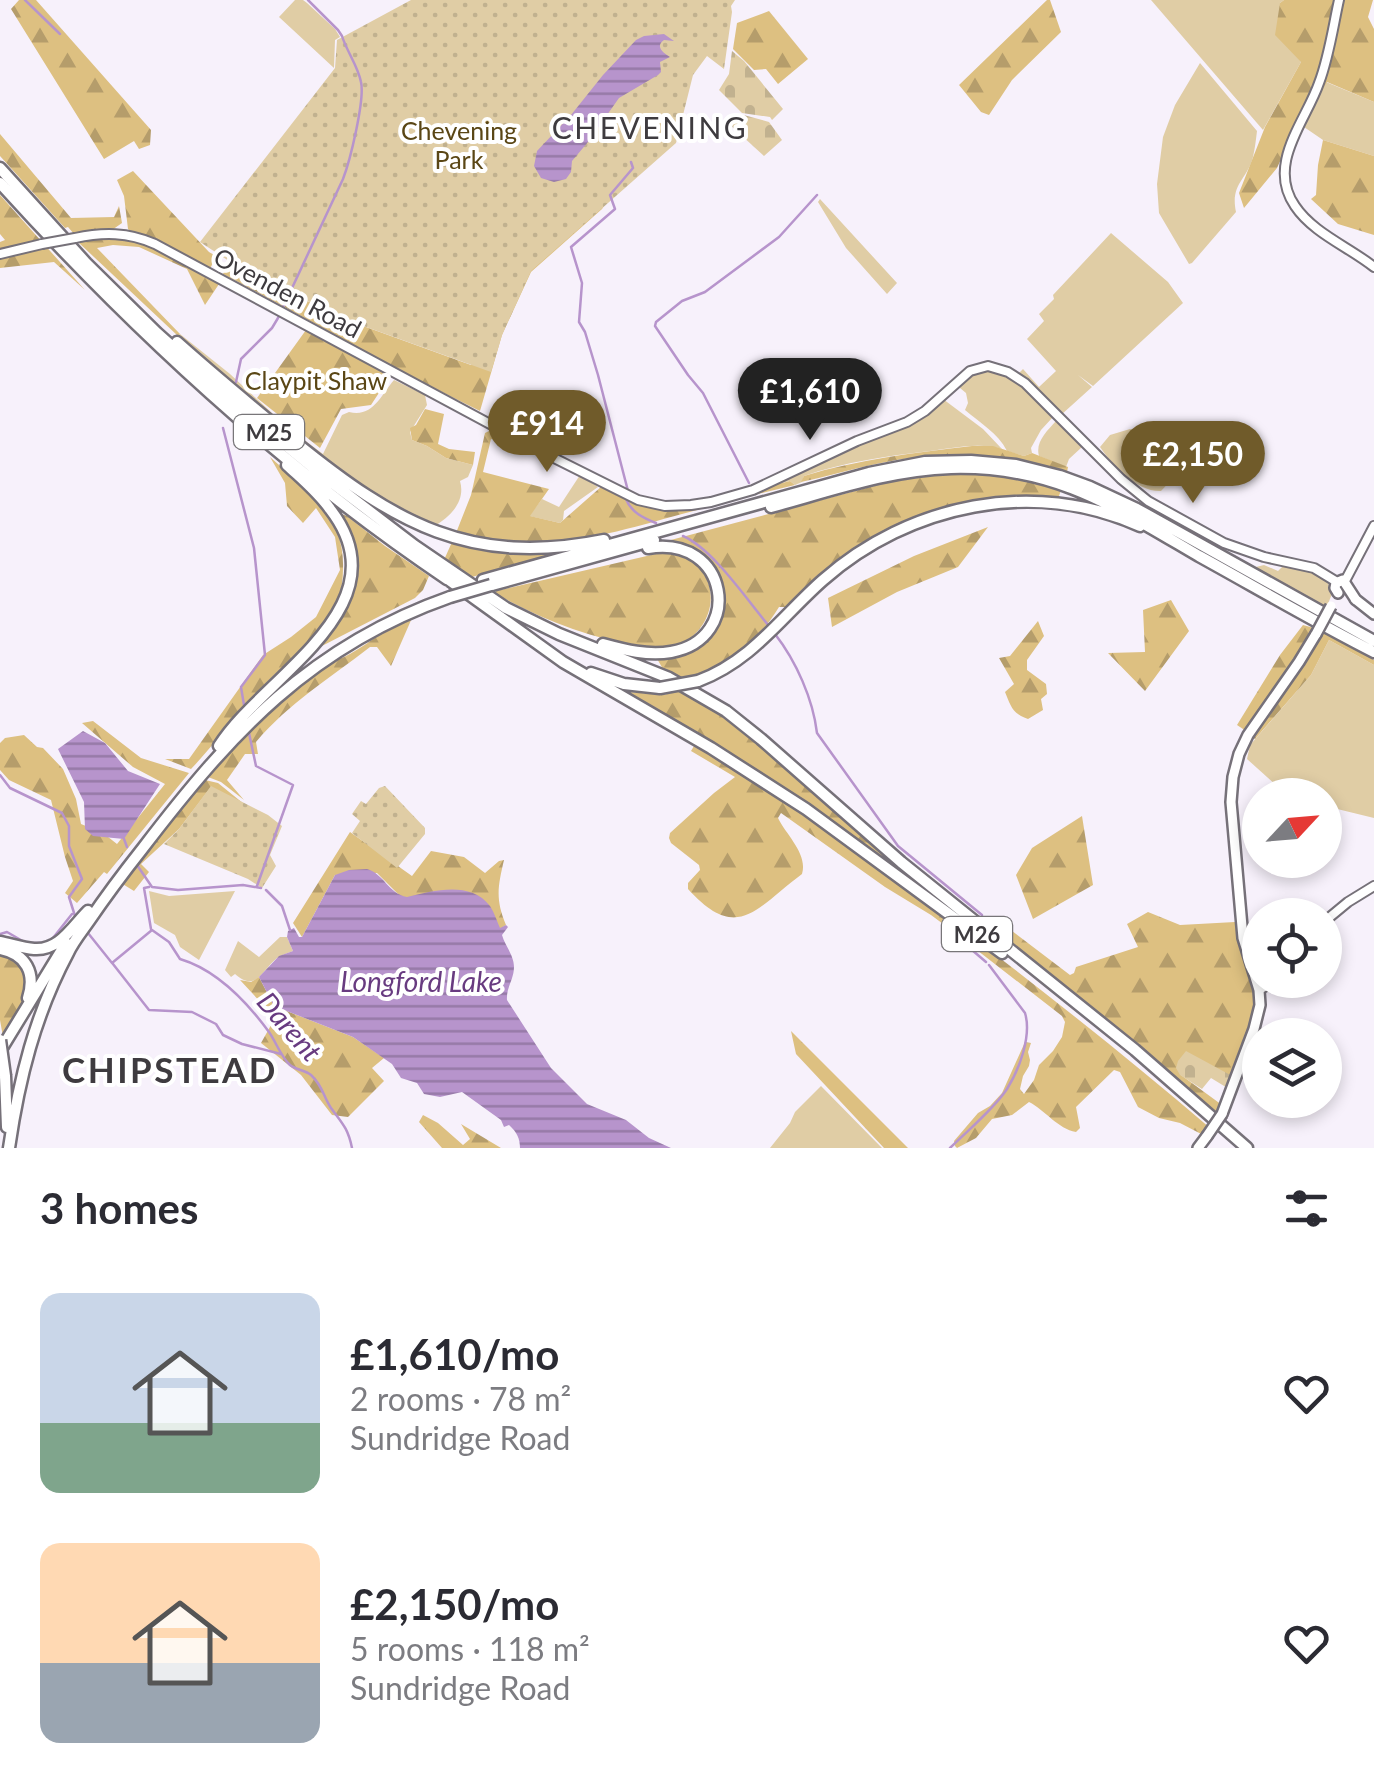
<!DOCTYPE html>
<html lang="en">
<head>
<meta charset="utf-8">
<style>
	body { margin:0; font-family:Lato,sans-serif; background:#f7f7f7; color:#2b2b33; height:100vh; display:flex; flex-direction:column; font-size:38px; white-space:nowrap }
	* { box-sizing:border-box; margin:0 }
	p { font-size:32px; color:#7c7c81 }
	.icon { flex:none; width:55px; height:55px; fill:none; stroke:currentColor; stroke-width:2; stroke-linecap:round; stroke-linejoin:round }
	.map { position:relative; height:1148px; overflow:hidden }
	.side { display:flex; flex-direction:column; background:#fff; flex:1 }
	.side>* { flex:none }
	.needle { width:65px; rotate:64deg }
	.buttons { position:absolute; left:1242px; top:778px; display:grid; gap:20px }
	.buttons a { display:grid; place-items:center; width:100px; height:100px; border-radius:50%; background:#fff; box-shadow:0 5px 15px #0003; font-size:50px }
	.price { position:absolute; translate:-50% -85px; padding:0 22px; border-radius:35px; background:#705b2a; color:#fff; font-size:32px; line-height:65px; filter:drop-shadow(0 2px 5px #0008) }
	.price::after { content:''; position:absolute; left:50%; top:60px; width:30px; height:22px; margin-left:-15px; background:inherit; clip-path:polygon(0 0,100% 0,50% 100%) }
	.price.current { background:#222; color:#fff }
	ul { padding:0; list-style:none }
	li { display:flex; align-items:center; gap:30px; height:250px; padding:0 40px }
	li span { display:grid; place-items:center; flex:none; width:280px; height:200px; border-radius:20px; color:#555 }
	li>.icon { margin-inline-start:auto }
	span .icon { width:120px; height:120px; fill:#fffc; stroke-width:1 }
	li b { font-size:42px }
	h2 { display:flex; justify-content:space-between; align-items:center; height:120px; padding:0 40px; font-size:42px }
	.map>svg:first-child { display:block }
</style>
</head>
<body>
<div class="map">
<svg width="1374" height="1148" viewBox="0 0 1374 1148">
	<defs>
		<pattern id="forest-firs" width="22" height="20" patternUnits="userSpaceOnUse" patternTransform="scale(2.5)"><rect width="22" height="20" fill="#ddc081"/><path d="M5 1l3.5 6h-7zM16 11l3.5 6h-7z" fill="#b59d6b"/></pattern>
		<pattern id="cemetery-stones" width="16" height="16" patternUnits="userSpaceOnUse" patternTransform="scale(2.5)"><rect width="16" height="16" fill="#e0cda5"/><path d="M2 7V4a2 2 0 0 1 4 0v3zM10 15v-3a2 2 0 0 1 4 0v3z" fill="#c1b18f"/></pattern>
		<pattern id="park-dots" width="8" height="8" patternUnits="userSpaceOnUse" patternTransform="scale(2.5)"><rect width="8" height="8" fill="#e0cda5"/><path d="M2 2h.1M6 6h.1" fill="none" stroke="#c1b18f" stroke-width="1.8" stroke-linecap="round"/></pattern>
		<pattern id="water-rules" width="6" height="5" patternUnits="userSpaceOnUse" patternTransform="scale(2.5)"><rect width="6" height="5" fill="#b794cc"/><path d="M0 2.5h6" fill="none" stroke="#967aa7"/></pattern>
	</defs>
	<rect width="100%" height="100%" fill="#f7f1fb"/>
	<path fill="#e0cda5" d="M295,0H303L307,3L335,29L340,37L335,40L334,68L279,17Z
		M1151,0H1284L1280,3L1301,62L1263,130Z
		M1200,63L1257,131C1256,139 1255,148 1253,157C1247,180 1230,184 1236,212L1192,263L1189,264L1159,213L1157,184L1163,137L1175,105Z
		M1326,82L1374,102V156L1323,140L1304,127Z
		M820,199L897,283L887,294L846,248L818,202Z
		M1111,233L1168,282L1183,303L1093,386L1078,375L1092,387L1061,415L1018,374L1023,369L1039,387L1056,371L1027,339L1044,321L1039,314L1054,299L1053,295Z
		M180,334L230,374L287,427L323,454L342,415L349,412C373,418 381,395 394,380L425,395L427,405L410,432L412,440L427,446L446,458L473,465L468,477L460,481C466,502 450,517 433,527C337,481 257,406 178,336Z
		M986,369L1013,379L1053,417L1041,430L1031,448L1032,453L1024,456L1007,451C998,433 980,423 965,410L968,403L966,393L960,388H956L977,371Z
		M943,399L983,429L1002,449C979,442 953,448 930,451C887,456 844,462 804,476L802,482L795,485L790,481L772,485L855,445L920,419Z
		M1056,421L1082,447L1069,459L1066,467L1039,456C1035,442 1047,431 1056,421Z
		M1130,429L1152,434L1177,457L1171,469L1176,475L1161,491C1137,492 1113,466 1100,447L1110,435Z
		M580,475L598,487L564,511L563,520L560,523L529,516L542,499L559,507Z
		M1285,564C1304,569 1328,571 1332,594L1325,611L1252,568L1264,565L1278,571Z
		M1329,640L1374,665V818L1325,806V795H1287L1247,759L1250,745L1311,675Z
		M149,891L169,896L235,891L199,960L180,947L175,935L154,923Z
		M280,937H287L293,951C288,953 281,955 277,958C262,970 256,993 235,974L231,977L225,970L238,941L259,957Z
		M821,1086L882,1148H770L790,1123L795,1112Z"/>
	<path fill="url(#forest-firs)" d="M19,0H36L151,130L150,145L139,149L134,141L104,159L11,9Z
		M1047,0H1050L1061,32L1012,80L989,115L981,112L959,85Z
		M1284,0H1336L1316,82L1277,168L1244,208L1239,193L1265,127L1301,62L1275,35L1280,3Z
		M1342,0H1373L1368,17L1374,29V102L1327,82L1305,121Z
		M769,11L808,59L778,84L766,69L754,70L733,49L737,23Z
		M708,51L602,209L531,272L502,335L480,411C393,368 309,319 223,274L228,262L344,319L471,365L511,280Z
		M0,134L71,218L114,217L119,206L122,223L112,230L74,234L68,227L65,228L0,156Z
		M1323,140L1374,156V235L1338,224L1311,199L1316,195L1318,165Z
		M133,171L209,252L216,256L210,269L146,237L132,233L128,229L124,196L117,180Z
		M0,195L85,290L54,262L0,268V242L5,240L0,234Z
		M102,236L143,241L220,281L219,284L205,305L187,269L139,247L113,245L97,248L180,334L178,336L78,242Z
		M306,330L390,376L371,405L341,409L320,448L257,398Z
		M425,409L444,414L438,444L449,449L475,452L473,465L446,458L427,446L412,440L410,428L416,425Z
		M493,429L522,443L520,447L491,439L483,472L549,489L530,516L560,523L602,486C618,495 634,504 652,507C686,515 746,491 782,483L790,481L795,485C757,494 720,504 682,514C613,533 540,556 469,534L463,535L456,533L471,495L485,433Z
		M972,446H993L1024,456L1032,453L1068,467L1067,472C1004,452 940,450 876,464C851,469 826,477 801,482L804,476C859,459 914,453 972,446Z
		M270,457C307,490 345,515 343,569C343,590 337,610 324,627C308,648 286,663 268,681C240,709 218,741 191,769L165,759H189L263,655L291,637L316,617L340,570L335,537L316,508L303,523L287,506L285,483Z
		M987,473L1040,483L1061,490L1058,499C980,495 902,512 838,560C820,574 803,591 786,607H779C758,642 723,671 684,680L663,669L656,657C688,656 697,646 717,622L711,565L693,550L667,541L889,482L939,475Z
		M339,513L347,516L385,546L429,576L423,590L415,598L318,648C356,604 365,566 339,513Z
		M988,527L958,567L897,592L832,627L828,598L914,556Z
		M452,542L513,554L550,552L552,555L472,577L444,560Z
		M664,552C674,553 685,554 693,561C725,588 711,635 673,647C663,650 652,647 642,646C590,639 541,619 496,594V591Z
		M1171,600L1189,631L1145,691L1108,653L1145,652L1143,610Z
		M412,618L391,666L377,647H370C330,678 289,703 256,742L258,754H245L227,780L244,800L221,782L208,777C246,737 281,690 331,662C336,659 341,659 346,656C370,644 385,627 412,618Z
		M1038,621L1044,636L1027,660V670L1046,684L1047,694L1041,699L1043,710L1028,719C1013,714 1011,707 1005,692L1014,684L999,658L1010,656Z
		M1303,625L1314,628L1294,662L1246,731L1237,725L1280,655Z
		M1323,630L1374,660V665L1329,640L1311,675L1255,739L1251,737L1303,665Z
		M684,690L740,728L901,868L898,870L893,867L803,804L799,812L972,936L970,944L931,915L885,887L781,813L778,818C787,836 808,854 802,874C756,908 738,944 688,889V883L700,870L699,865L671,843L669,838L670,833L714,793L735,777L691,751L694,746L705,750L741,772L748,765L702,735L685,729L631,696L630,692L663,695Z
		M93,721L141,758L189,773L107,874L104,872L77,903L65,893L73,881L65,857L51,800L9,780L0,770V743L5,738L24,735L37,747L43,748L63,769L76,799L81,824L103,833L117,844L165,784L133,767L82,723Z
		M205,780L218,783L244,804L211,787L179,829L141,864L149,872L134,891L121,883Z
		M1082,816L1093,885L1033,919L1016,875L1032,848Z
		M350,832L412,876L431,851L464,857L485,873L499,861L504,860C498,886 495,899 506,925L500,929L400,896L377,873L335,875L302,937L293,923Z
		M1148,912L1180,925L1235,922L1256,995L1255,1009L1234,1077L1181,1075L1222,1105L1217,1114L1116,1029L1016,949C1008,942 998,935 1003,924L1070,975L1074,973L1076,967L1138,947L1127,924Z
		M975,939C1055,1000 1134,1063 1210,1128L1205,1136L1180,1123L1159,1118L1138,1107L1120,1072L1114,1070L1076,1107L1080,1128L1076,1132C1058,1129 1045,1110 1029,1102L1012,1115L992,1119L976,1138L957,1148L955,1146L954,1141L978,1113L990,1106L1002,1093L1025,1042L1031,1043L1028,1052L1030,1060L1029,1066L1023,1076L1020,1089L1024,1094L1034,1080L1039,1065L1053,1051L1062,1037L1065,1022L1062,1016L973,947Z
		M0,952H7L27,970L25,997L3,1037L0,1020Z
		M259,977L274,1006L353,1037L384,1058L372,1068L384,1081L348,1117L332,1115L301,1075L261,1043L275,1018L240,980L251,982Z
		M791,1031L908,1148H884L796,1054Z
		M423,1115L438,1123L463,1145L470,1139L461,1124L501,1148H442L419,1122Z"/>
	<path fill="url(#cemetery-stones)" d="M732,51L744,61L783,109L772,120L770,117L742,113L719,90L729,74Z
		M740,114L769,122L782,140L764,156L729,124Z
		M1186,1051L1234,1077L1229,1089L1211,1078L1202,1089L1180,1075L1176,1068L1178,1061Z"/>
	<path fill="url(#park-dots)" d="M411,0H735L731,6L732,12L724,69L707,56L693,75L676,143L531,271L502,335L491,372L344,319L235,265L200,242L335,68L337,40Z
		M211,786L268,815L282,826L270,855L276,866L262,888L248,879L164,844L179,829Z
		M385,786L425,828V834L397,868L352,833L360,821L352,814L361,801L366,804L379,788Z"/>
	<path fill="url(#water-rules)" d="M664,34L674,41L664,40C654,47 665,54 670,57L660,62L661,72L658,75L619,98L588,142L572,161L571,172L566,179L554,182L541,178L534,166L537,151L571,115L603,75L636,40L644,36Z
		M83,731L105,743L128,771L160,784L124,839L93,836L85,829L84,802L58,749Z
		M367,869C383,873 389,894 407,897C433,891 470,880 490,906C494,912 497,921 500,928L506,925L508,927L502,935C505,946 514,955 514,967C514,979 506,988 507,1000L551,1068L587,1104L626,1120L649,1138L671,1148H520C520,1139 517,1132 509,1125L504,1127L501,1120L462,1092L440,1097L424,1094L417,1083L401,1078L392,1064L353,1037L274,1006L259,977L279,956L293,951L287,937L288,931L294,928L299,937H302L335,875L349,870Z"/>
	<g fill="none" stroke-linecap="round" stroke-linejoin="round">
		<path stroke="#b794cc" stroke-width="2.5" d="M25,0L60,34
			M236,382L241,359L272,328L278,318L343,179C350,161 365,100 361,82C358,66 347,52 342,36L338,30L308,0
			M223,428L254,548L265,655L241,687L244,705
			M749,483L703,393L688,375L655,326L656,322L682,301L705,292L779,237L817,195
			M628,491L598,375L585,332L579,322L582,283L571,247L615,209L610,195L633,168L631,162
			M626,499C631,512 643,518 656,523
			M683,536C713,549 747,600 769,626
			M775,634C796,661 813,699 817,733L898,846L982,915L981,919
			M249,733L256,766L293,785L257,886
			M0,775L10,788L62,813L69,826V846L82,879L69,897L75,916
			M124,839L127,847
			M137,865L152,887L178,890L243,885L261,888
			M149,887L144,888L151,929
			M266,890L282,906L290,930
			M88,933L112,963L152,930L169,942L180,959C217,970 247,1002 269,1032C276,1042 281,1057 290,1065C296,1070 305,1070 311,1075C323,1086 323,1096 331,1108C342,1123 348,1128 352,1148
			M0,934L7,932L26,943H49L72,914
			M973,940L972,950L986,962
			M113,964L149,1010L192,1012L216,1024L223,1035L242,1044L281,1054
			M950,1148C968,1130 993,1110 1007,1089C1019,1070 1032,1036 1025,1013L989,965"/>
		<g stroke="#767179" stroke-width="12">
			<path id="secondary" d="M1339,0C1333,27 1329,57 1319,83C1306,121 1266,164 1295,206C1313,233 1349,247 1374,267
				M75,238C103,232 128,232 155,244L542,452L638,500L665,506L691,505L711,502L753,490L857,441L907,422L925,411L970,371L988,366L1008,372L1025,383L1121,479L1148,501L1224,543L1264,557L1314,568L1337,582
				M0,254L42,244
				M1345,581L1374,526
				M1325,921L1348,902L1374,886
				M1259,990L1268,985L1272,980"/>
		</g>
		<g stroke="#767179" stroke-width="14">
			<path id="primary" d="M1338,593L1335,588L1336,583L1343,580L1356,600
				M1355,599L1374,614
				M1222,1114L1254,1029L1260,1005L1259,990L1243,938L1231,802L1233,777L1239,754L1248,735L1299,662L1316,634
				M1198,1148L1207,1136"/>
		</g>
		<g stroke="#767179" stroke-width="15">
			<path id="highway" d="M0,168L86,263L157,333L243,410L322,475L415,546L506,608L559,634L669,678L726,711L761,739L901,862L1135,1050L1247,1148
				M0,183C133,330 282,468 447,579
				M177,342C215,376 255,409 295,442C395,523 470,567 604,540
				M771,507C830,491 889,470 951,468C1054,465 1115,507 1199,556C1257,588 1315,622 1374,652
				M442,575L563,662L711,748L806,809L1002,953
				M483,580L869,473L925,462L971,461L1016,465L1060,476L1090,487L1137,509L1374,641
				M492,585L654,540
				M603,644C625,650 648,656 671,652C745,639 729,534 648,548
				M591,673L624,684L660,688
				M698,681C752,661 782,616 823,580C909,504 1034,478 1140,526
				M219,746C263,676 406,607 330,509C318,492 302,479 287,465
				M0,942C11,944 22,948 34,949C59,951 72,927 88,911
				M0,949C26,954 36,973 28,998
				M0,1051L66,943
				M5,1076L7,1127
				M9,1148C19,1079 35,1015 68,953C73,942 82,931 89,921C106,896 124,872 143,848C231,733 310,646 450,597"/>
		</g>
		<use href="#secondary" stroke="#fff" stroke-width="8"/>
		<use href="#primary" stroke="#fff" stroke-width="9"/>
		<use href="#highway" stroke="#fff" stroke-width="10"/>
		<g stroke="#767179" stroke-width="12" stroke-linecap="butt">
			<path id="secondary-bridge" d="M42,244L75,238"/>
		</g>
		<g stroke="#767179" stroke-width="14" stroke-linecap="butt">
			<path id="primary-bridge" d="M1316,634L1331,606
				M1207,1136L1222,1114"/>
		</g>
		<g stroke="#767179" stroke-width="15" stroke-linecap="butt">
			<path id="highway-bridge" d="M450,597L491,585
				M660,688L698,681
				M0,1040L5,1076"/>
		</g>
		<use href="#secondary-bridge" stroke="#fff" stroke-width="8"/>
		<use href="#primary-bridge" stroke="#fff" stroke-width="9"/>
		<use href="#highway-bridge" stroke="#fff" stroke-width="10"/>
	</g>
	<g text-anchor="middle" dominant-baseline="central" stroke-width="8" stroke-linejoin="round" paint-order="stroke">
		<g fill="#fff" stroke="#787679" stroke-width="2.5">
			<rect x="234" y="415" width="70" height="34" rx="8"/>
			<rect x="942" y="917" width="70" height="34" rx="8"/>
		</g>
		<g font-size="22" font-weight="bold" fill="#3e3b3f">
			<text x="269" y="432">M25</text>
			<text x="977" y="934">M26</text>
		</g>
		<g font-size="25" fill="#5a4615" stroke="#fff">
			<text x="459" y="130">Chevening<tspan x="459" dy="29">Park</tspan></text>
			<text x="316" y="380">Claypit Shaw</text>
		</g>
		<g font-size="25" fill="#3e3b3f" stroke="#fff">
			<text transform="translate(288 292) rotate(28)">Ovenden Road</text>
		</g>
		<g font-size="28" font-style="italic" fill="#683b80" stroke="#fff">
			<text x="421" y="981">Longford Lake</text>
			<text transform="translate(290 1026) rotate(49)">Darent</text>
		</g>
		<g font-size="30" letter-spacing="2.5" fill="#3e3b3f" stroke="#fff">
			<text x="650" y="127">CHEVENING</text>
		</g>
		<g font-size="35" font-weight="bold" letter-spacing="2.5" fill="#3e3b3f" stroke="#fff">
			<text x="170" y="1069">CHIPSTEAD</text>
		</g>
	</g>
</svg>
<div class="buttons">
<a><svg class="needle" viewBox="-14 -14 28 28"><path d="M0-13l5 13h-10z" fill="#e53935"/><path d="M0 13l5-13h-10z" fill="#7c7c81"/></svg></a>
<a><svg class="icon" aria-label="locate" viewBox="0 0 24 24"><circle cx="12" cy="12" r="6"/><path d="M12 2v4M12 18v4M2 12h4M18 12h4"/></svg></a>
<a><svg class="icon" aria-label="layers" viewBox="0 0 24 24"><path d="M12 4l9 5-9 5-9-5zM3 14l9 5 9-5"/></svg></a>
</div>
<b class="price current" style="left:810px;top:443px">£1,610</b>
<b class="price" style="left:547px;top:475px">£914</b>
<b class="price" style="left:1193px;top:506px">£2,150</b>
</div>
<section class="side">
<h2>3 homes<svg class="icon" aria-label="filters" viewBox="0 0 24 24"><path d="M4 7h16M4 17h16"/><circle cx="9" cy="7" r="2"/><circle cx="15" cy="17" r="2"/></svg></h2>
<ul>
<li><span style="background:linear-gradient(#c9d6e8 65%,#7fa58c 0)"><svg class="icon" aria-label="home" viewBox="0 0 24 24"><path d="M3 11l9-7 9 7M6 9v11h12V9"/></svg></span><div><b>£1,610/mo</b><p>2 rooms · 78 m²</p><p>Sundridge Road</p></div><svg class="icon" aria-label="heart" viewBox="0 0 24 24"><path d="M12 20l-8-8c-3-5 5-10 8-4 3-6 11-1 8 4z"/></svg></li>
<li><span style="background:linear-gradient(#ffd9b3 60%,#9aa5b1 0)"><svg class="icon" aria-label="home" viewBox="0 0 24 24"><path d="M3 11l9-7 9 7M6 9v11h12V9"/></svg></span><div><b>£2,150/mo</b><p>5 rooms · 118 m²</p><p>Sundridge Road</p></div><svg class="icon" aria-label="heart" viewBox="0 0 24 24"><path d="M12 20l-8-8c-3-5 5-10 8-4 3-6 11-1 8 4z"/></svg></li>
</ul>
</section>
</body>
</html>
